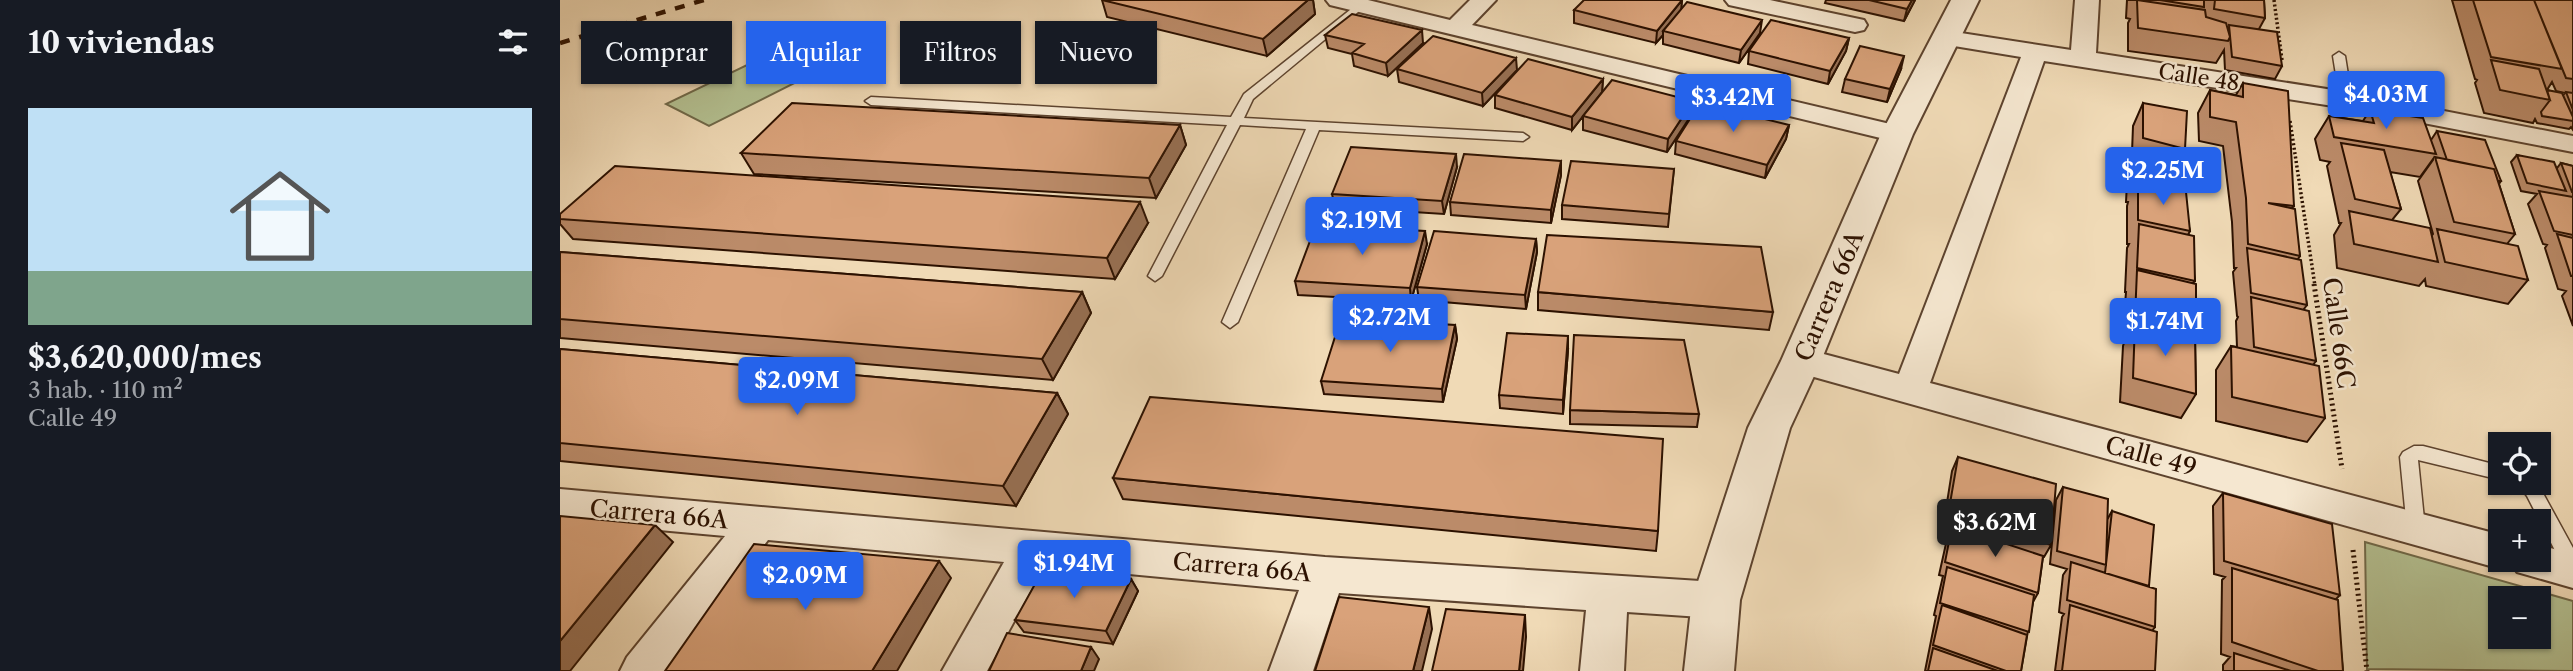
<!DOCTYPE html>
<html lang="es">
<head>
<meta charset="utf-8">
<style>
	body { margin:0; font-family:"Libre Caslon Text",serif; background:#20242c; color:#f1f3f6; height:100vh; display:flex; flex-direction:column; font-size:26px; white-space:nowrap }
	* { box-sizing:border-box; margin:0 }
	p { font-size:23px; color:#9ea1a6 }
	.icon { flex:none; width:38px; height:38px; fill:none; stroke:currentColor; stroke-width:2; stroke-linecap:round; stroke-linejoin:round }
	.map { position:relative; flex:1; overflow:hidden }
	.panel { display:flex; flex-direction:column; background:#171b24; width:560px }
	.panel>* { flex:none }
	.top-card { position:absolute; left:21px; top:21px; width:665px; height:63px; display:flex; gap:14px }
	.fabs { position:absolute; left:1928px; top:432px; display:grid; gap:14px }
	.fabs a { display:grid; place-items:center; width:63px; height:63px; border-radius:0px; background:#171b24; box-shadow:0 2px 5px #0004; font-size:35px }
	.price { position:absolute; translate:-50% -60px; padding:0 16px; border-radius:7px; background:#2563eb; color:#fff; font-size:23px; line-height:46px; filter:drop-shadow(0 2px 4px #0008) }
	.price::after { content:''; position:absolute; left:50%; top:42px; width:21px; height:16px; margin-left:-10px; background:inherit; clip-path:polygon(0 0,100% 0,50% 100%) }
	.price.active { background:#222; color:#fff }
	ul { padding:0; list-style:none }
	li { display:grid; align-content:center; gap:14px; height:371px; padding:0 28px }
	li+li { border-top:2px solid #363941 }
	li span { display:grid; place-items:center; height:217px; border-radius:0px; color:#555 }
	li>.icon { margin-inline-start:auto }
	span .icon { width:126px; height:126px; fill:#fffc; stroke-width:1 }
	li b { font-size:30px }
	h2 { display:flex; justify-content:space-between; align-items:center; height:84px; padding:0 28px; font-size:30px }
	.tag { padding:0 24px; border-radius:0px; background:#171b24; box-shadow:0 2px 5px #0004; font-size:24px; line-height:63px }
	.tag.active { background:#2563eb; color:#fff }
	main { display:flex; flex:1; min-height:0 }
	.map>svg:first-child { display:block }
</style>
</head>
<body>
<main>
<section class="panel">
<h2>10 viviendas<svg class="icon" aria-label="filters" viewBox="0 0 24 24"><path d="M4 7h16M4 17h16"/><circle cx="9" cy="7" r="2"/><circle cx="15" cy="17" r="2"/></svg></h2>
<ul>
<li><span style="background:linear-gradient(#bfe0f5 75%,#7fa58c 0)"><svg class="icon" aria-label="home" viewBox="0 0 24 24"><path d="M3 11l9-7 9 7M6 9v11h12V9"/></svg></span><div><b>$3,620,000/mes</b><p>3 hab. · 110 m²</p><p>Calle 49</p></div></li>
</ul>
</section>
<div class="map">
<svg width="2013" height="671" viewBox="0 0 2013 671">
	<rect width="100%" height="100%" fill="#f0dab6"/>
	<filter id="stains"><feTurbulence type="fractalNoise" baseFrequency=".00286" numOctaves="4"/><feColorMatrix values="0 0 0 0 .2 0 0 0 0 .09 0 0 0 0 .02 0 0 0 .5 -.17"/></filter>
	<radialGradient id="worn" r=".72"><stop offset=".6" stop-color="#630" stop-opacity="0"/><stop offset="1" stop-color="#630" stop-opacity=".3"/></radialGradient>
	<path fill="#b4c192" stroke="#706949" stroke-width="2" fill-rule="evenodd" d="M239,40L282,59L149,126L106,104Z
		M1805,542L2013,601V671L1807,669ZM1941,598H1979V637H1941Z"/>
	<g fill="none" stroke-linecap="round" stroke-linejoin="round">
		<g stroke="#5d432e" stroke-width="3">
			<path id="service" d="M800,2L806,5L804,7L693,99L684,118L963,133L969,137L963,141L759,130L678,322L670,328L662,322L746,129L680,125L602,276L595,281L588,276L667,125L311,105L305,101L311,97L671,117L684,94Z
				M1779,52L1785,56L1792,100L1786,104L1780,100L1773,56Z
				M1854,446H1863L1941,466V480L1858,460L1865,529L1863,534L1856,537L1849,534L1847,529L1840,457L1843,452Z
				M1957,483H1977L1979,486L2013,548V574L2006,572L1967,496Z"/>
		</g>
		<g stroke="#5d432e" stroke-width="4">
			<path id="minor" d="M766,0H808L890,20L910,0H936L912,25L1347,128L1351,134L1347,140L1337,142L770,5Z
				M1165,0H1210L1304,20L1307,25L1304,30L1295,32L1169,5Z
				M1515,0H1539L1536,53L1786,92L2013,136V152L1786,108L1484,61L1370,383L1941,535V560H1979V545L2013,554V588L1957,572L1953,565L1941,569L1229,370L1224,361L1229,352L1241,348L1339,374L1461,57L1388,45L1379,43L1376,38L1379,33L1388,31L1511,50Z
				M0,489L765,557L1156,582L1170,587L1177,600L1170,613L1156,618L1067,612L1064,671H1020L1026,610L779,593L753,671H709L739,590L484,566L427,671H382L444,562L208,540L108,671H60L67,657L165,536L0,521Z"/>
		</g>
		<g stroke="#5d432e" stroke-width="4">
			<path id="tertiary" d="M1391,0H1419L1353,134L1261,361L1230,428L1180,600L1174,671H1124L1132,600L1188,428L1221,361L1321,134Z"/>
		</g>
		<path stroke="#2c1100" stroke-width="3.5" stroke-dasharray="2 2.5" stroke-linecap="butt" d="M1714,0L1722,60
			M1730,121L1755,286"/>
		<path stroke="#2c1100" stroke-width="5" stroke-dasharray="2 3.5" stroke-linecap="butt" d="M1754,284L1782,469
			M1793,550L1807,671"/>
		<use href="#service" fill="#f5e7d0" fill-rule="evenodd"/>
		<use href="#minor" fill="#f5e7d0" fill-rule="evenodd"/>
		<use href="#tertiary" fill="#f5e7d0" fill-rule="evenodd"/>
		<path stroke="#2c1100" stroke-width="4.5" stroke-dasharray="10 10" stroke-linecap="butt" d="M0,43L144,0"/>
	</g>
	<path fill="#bb8b69" stroke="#2c1100" stroke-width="2" fill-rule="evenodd" d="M542,0H753L755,14L707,56L547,17Z
		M1122,0L1121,9L1200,33L1179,63L1103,44V35L1096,43L1014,23V10Z
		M1266,0H1355L1344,21L1265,3Z
		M1567,0H1704L1705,18L1699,29L1722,66L1715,79L1665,70L1664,50L1656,63L1568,51V23L1570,19L1566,18Z
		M1892,0H2013V130L2011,127L2009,129L1977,123L1975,119L1973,123L1924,113L1915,83L1917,80L1915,79ZM1992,82L1996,91L2005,93L2003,95L1987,90Z
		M765,35L863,43L828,76L794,66L792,54L768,48Z
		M1289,38L1286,51L1268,84L1188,64L1189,51Z
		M837,69L957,70L923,106L839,82Z
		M1341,69L1327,102L1282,92L1285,79Z
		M1043,79L1042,92L1012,130L935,108V95Z
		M1683,83L1734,206L1732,208L1740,256L1738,259L1747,305L1744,309L1756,361L1753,365L1765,418L1747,442L1656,421V370L1671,346L1677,347L1676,321L1678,317L1677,316L1673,272L1676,268H1674L1672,222L1663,146L1639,141L1638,113L1650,90L1676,95Z
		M1583,103L1625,149L1620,159V191L1630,231L1628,235L1635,281L1633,283L1636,333L1635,336L1636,394L1621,418L1560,402L1563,346L1564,343L1562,342L1566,292H1565L1567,248L1569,244H1567V206L1568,202H1566L1568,163L1572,153L1573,126Z
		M1810,110L1871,140L1877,131L1941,181L1939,184L1955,234L1947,244L1968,280L1948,304L1866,286L1865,279L1859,286L1777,268L1774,235L1781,223H1779L1767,166L1770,162L1760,160L1755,139L1769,116L1803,121ZM1873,159V160L1858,181L1873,234L1872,235L1832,220L1841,209L1830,172L1860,177Z
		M1132,114L1107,152L1023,130V116Z
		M620,125L626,145L596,198L194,174L181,153Z
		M1229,125L1226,139L1205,178L1115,154L1116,141Z
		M1957,155L1997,168L2001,163L2013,166V326L2002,296L2006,291L1998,289L1985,248L1987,245L1983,244L1968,204L1977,194L1961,191L1951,162Z
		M1001,161V175L991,223L891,215L890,202Z
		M897,167L884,214L775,207L772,194Z
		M1114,169L1108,227L1002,219V205Z
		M0,214L588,223L555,279L13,239L0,224Z
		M976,239L977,252L966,309L859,300L857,287Z
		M867,244L851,301L738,295L735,281Z
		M0,252L522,292L531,313L493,380L0,338Z
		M978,292L1213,312L1209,330L978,310Z
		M895,325L897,339L883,402L764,394L761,381Z
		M0,349L497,393L508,414L456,506L0,461Z
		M1008,350L1003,414L940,408L939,395Z
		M1010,410L1139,414L1137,427L1010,424Z
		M1398,457L1491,545L1484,557H1483L1478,593L1473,602L1461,671H1365L1376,616L1374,615L1383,576L1379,575L1387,539L1391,530L1383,528L1392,471Z
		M553,478L1098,531L1096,551L563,499Z
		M1503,487L1548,518L1552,511L1589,586L1595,627L1592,631L1595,671H1495L1502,617L1504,614L1499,612L1503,575L1507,569L1490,564L1496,500Z
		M1663,493L1780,595L1776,599L1783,671H1663V665L1670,657L1661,654L1662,580L1665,577L1654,574L1653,506Z
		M571,579L578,591L553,644L464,632L455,620Z"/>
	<path fill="#987155" stroke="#2c1100" stroke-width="2" d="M748,0H753L755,14L707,56L703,39Z
		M1122,0L1121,12L1103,31V35L1096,43L1097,31Z
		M1352,0H1355L1344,21L1347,9Z
		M1202,20L1200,33L1179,63L1181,50Z
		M862,30L863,43L828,76L826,63Z
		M1289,38L1286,51L1268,84L1270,71Z
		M1344,56L1341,69L1327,102L1330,89Z
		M956,58L957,70L923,106L922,93Z
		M1043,79L1042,92L1012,130V117Z
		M1133,101L1132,114L1107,152L1108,139Z
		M620,125L626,145L596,198L589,178Z
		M1229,125L1226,139L1205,178L1207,165Z
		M896,154L897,167L884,214L882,201Z
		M1001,161V175L991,223V210Z
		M580,202L588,223L555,279L547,258Z
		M865,231L867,244L851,301L850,288Z
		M976,239L977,252L966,309L965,295Z
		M522,292L531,313L493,380L482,359Z
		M895,325L897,339L883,402L882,389Z
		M1008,336V350L1003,414V400Z
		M497,393L508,414L456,506L443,486Z
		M95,525L113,542L10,671H0V641Z
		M379,561L391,578L337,671H312Z
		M571,579L578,591L553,644L546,631Z
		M869,607L872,629L862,671H853Z
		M965,615L966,637L963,671H959Z
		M531,647L539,659L534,671H521Z"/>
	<path fill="#d9a27a" stroke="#2c1100" stroke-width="2" d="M542,0H748L703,39Z
		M1024,0H1122L1097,31L1014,10Z
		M1309,0H1352L1347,9Z
		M1577,0L1645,10L1646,17L1666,23L1670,37L1668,41L1578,28Z
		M1600,0H1644V7Z
		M1655,0H1704L1705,18L1654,9Z
		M1913,0H1974L2002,69L1931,57Z
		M1974,0H2013V79L2006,78Z
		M1127,2L1202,20L1181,50L1103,31Z
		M792,14L862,30L826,63L792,53L804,44L765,35Z
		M1211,20L1289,38L1270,71L1189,51Z
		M1669,25L1717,32L1722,66L1672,57Z
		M873,36L956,58L922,93L837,69Z
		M1300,46L1344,56L1330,89L1285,79Z
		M968,59L1043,79L1012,117L935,95Z
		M1931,60L1979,69L1990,100L1940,90Z
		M1052,80L1133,101L1108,139L1023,116Z
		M1683,83L1728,91L1734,206L1708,203L1735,209L1740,256L1688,244L1686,198L1676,122L1650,117V90L1683,97Z
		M1987,90L2002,93L2013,117V121L1982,116L1981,112L1990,100Z
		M2006,92L2013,93V110Z
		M232,103L620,125L589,178L181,153Z
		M1140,103L1229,125L1207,165L1116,141Z
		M1583,103L1627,111L1625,149L1583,138Z
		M1810,110L1863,118L1876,154L1774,137L1769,116L1814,123Z
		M1877,131L1925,140L1941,181H1938L1934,169L1887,160Z
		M1781,143L1824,150L1841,209L1795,199Z
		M791,147L896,154L882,201L772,194Z
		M1574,150L1620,159V191L1578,182L1575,189H1573Z
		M904,154L1001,161L991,210L890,202Z
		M1957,155L1994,162L2006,191L1967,183Z
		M1875,157L1934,169L1955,234L1894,222Z
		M1011,161L1114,169L1109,214L1002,205Z
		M2001,163L2013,166V192H2012Z
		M55,166L580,202L547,258L0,219V214Z
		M1578,182L1626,192L1630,231L1578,220Z
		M1979,191L2013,197V235L1994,231Z
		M1789,211L1870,228L1878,262L1794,244Z
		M1579,224L1634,236L1635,281L1577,268Z
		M756,225L865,231L850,288L735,281Z
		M1877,229L1958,246L1968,280L1885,262Z
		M874,231L976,239L965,295L857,287Z
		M1997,234L2013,238V276H2011Z
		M987,235L1201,247L1213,312L978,292Z
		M1687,248L1741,260L1747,305L1691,293Z
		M0,252L522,292L482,359L0,319Z
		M1577,270L1636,284V333L1575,318Z
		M1691,297L1749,311L1756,361L1694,347Z
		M781,318L895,325L882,389L761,381Z
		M1575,322L1635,336L1636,394L1573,378Z
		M947,333L1008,336L1003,400L939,395Z
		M1014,335L1124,340L1139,414L1010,410Z
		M1671,346L1759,366L1765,418L1672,397Z
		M0,349L497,393L443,486L0,443Z
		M590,397L1103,439L1098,531L553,478Z
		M1398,457L1496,484L1491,545L1388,515Z
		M1503,487L1548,499L1546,565L1497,551Z
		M1663,493L1772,524L1780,595L1664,561Z
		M1552,511L1594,525L1589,586L1545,573Z
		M0,516L95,525L0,641Z
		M1392,526L1483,556L1478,593L1385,562Z
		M194,544L379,561L312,671H105Z
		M1511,562L1596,589L1595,627L1507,600Z
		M1387,567L1474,595L1469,632L1380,603Z
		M484,568L571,579L546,631L455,620Z
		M1672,568L1778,600L1783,671H1758L1672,642Z
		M779,597L869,607L853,671H755Z
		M1382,605L1467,635L1461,671H1446L1373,645Z
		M1510,605L1597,632L1595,671H1502Z
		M886,609L965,615L959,671H872Z
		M447,633L531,647L521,671H429Z
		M1373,648L1438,671H1368Z
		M1674,653L1731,671H1674Z"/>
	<g text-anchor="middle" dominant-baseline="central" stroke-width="5" stroke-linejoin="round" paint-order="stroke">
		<g font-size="21" fill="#2c1100" stroke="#f5e7d0">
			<text transform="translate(1639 77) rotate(9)">Calle 48</text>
		</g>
		<g font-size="24" fill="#2c1100" stroke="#f5e7d0">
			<text transform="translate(1269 296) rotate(-67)">Carrera 66A</text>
			<text transform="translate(1779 333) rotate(82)">Calle 66C</text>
			<text transform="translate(1591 456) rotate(15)">Calle 49</text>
			<text transform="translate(99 514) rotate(5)">Carrera 66A</text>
			<text transform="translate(682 567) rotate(5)">Carrera 66A</text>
		</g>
	</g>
	<rect width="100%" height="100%" filter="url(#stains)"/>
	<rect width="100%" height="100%" fill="url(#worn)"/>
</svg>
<div class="fabs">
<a><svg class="icon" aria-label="locate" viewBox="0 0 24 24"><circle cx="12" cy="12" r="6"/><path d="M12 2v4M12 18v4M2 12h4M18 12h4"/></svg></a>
<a>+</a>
<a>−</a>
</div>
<b class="price" style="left:1826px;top:131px">$4.03M</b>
<b class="price" style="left:1173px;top:134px">$3.42M</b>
<b class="price" style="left:1603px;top:207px">$2.25M</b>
<b class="price" style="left:802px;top:257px">$2.19M</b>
<b class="price" style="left:830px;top:354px">$2.72M</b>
<b class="price" style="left:1605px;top:358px">$1.74M</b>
<b class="price" style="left:237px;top:417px">$2.09M</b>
<b class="price active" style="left:1435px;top:559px">$3.62M</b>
<b class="price" style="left:514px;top:600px">$1.94M</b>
<b class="price" style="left:245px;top:612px">$2.09M</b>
<div class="top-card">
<a class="tag">Comprar</a>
<a class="tag active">Alquilar</a>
<a class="tag">Filtros</a>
<a class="tag">Nuevo</a>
</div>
</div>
</main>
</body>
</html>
